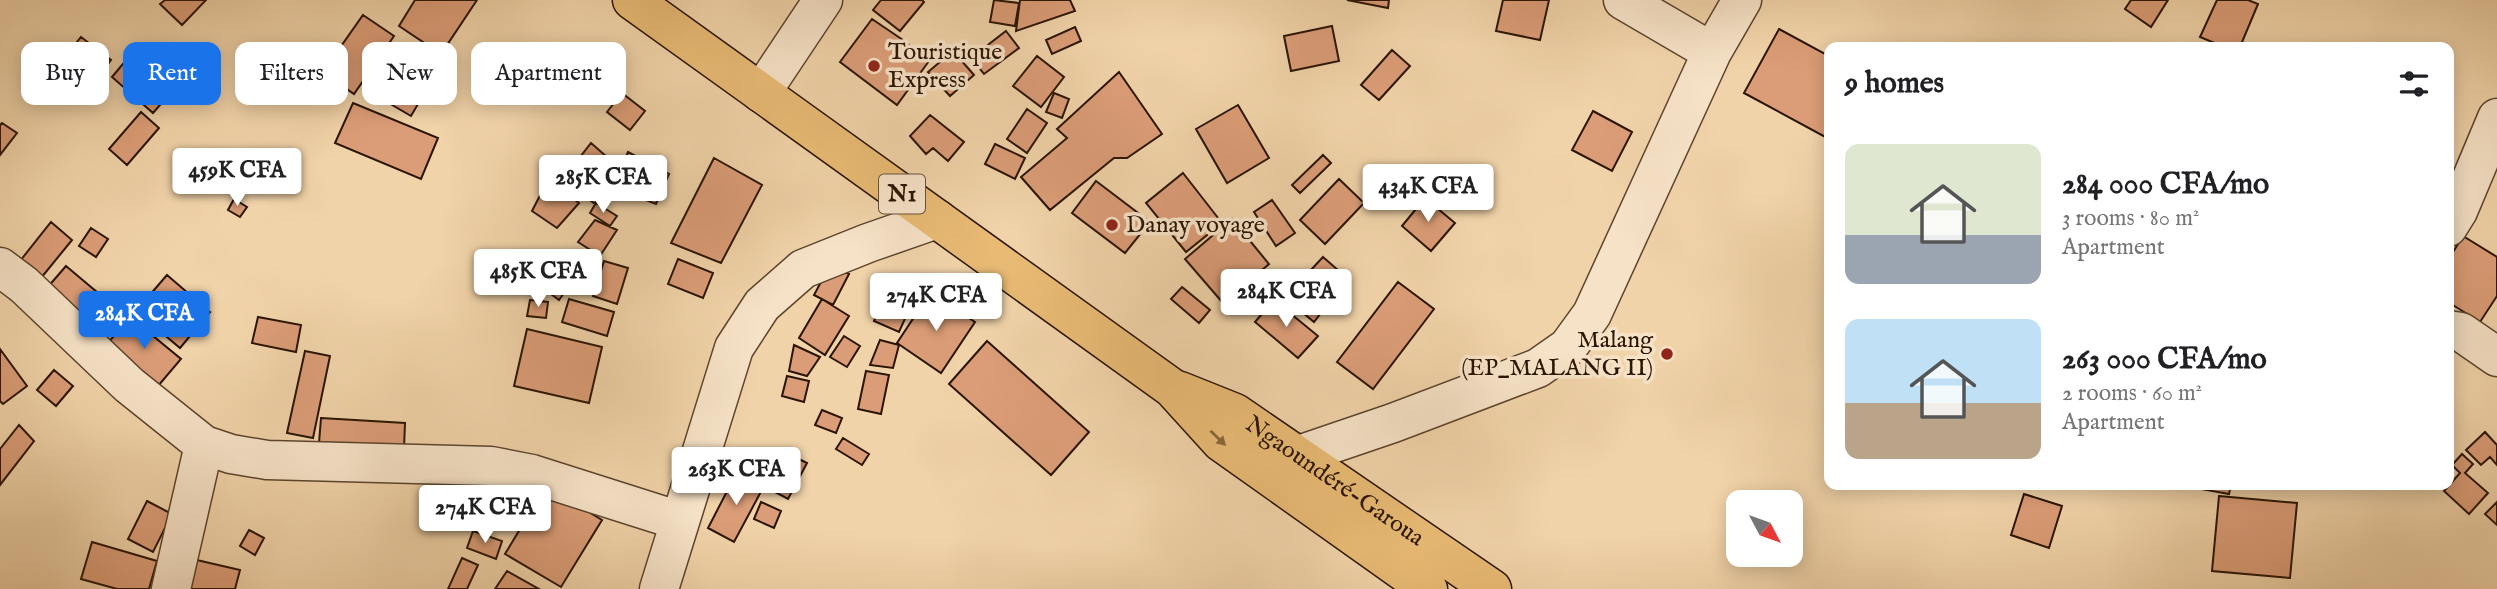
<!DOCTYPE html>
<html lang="en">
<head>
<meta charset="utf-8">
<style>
	body { margin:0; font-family:"IM FELL English",serif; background:#f2f2f2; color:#202124; height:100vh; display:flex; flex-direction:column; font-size:26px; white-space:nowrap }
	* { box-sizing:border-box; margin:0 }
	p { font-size:23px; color:#757577 }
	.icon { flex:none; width:38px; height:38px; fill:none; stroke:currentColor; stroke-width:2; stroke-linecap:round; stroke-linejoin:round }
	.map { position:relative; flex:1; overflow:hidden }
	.sheet { position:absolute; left:1824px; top:42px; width:630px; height:448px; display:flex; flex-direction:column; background:#fff; border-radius:14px; box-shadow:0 4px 18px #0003 }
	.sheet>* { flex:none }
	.top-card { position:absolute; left:21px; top:42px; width:665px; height:63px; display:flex; gap:14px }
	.needle { width:46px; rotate:131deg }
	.controls { position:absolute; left:1726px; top:490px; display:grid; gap:14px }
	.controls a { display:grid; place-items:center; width:77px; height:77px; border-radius:14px; background:#fff; box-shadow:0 4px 18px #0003; font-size:35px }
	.price { position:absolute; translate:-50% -60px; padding:0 16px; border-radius:7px; background:#fff; color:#222; font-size:23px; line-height:46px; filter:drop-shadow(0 2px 4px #0008) }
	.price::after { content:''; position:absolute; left:50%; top:42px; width:21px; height:16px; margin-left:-10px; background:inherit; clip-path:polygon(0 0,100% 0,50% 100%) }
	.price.on { background:#1a73e8; color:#fff }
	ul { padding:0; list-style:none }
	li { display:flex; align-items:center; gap:21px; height:175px; padding:0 21px }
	li span { display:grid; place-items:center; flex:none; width:196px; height:140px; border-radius:14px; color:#555 }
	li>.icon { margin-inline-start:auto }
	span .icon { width:84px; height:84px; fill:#fffc; stroke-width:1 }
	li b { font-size:30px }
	h2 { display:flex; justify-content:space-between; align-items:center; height:84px; padding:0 21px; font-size:30px }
	.tag { padding:0 24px; border-radius:14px; background:#fff; box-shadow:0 4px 18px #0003; font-size:24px; line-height:63px }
	.tag.on { background:#1a73e8; color:#fff }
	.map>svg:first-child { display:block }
</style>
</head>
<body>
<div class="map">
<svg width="2497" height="589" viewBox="0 0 2497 589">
	<rect width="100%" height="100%" fill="#f1d3a9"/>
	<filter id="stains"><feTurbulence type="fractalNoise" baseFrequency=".00286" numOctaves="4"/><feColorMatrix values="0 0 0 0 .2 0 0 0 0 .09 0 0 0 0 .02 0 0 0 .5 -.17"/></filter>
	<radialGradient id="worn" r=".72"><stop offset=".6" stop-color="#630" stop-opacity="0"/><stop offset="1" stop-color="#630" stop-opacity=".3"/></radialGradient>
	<path fill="#db9d77" stroke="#2a1402" stroke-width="2" d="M165,0H206L182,25L160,4Z
		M415,0H477L441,54L399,26Z
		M881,0H922L924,2L900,31L873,10Z
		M994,0L1019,3L1015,26L990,22Z
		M1020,0H1070L1075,11L1016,31Z
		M1347,0H1389L1388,8Z
		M1503,0H1549L1540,40L1496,31Z
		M2131,0H2168L2151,27L2125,9Z
		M2217,0H2248L2258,4L2240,47H2224L2200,37Z
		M363,15L394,36L354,94L323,72Z
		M872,19L903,40L929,61L897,105L840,62Z
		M1332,26L1339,61L1291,71L1284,36Z
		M1075,27L1081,41L1052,54L1046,40Z
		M1779,29L1829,56V139L1744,93Z
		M1006,31L1019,48L984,74L971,58Z
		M81,37L111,60L78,103L47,80Z
		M399,44L439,68L411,116L370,92Z
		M138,46L180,82L153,113L112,77Z
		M1392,50L1410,66L1379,100L1361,85Z
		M953,51L974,75L950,96L928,72Z
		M1037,56L1064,77L1041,107L1013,86Z
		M1119,72L1162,134L1127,158H1114L1050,210L1021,177L1067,138L1057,129Z
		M622,93L645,111L630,130L607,112Z
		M1054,93L1069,99L1062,118L1046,112Z
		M353,103L438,138L421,179L335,143Z
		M1238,105L1269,158L1227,183L1196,129Z
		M1027,109L1047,123L1027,153L1007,139Z
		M1593,111L1632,132L1612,171L1572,150Z
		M141,112L159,128L127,165L109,149Z
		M930,115L964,142L948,161L933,148L926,154L910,136Z
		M2,123L17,133L0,155V125Z
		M591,143L616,165L595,204L563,179Z
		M995,144L1025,158L1015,179L985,164Z
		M628,152L669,174L656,204L613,187Z
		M1323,155L1331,163L1300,193L1292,185Z
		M714,158L762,185L721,263L671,243Z
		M1183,173L1222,223L1186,252L1146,203Z
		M549,178L579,203L557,228L532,211Z
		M1339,179L1364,203L1325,244L1300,220Z
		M1096,181L1150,222L1125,253L1072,213Z
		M1425,198L1455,223L1431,251L1402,226Z
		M234,199L247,207L240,217L228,210Z
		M1272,200L1295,233L1276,246L1254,212Z
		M596,203L617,216L610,226L590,213Z
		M1232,219L1269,264L1223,303L1185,259Z
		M595,220L617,230L600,256L578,242Z
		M51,222L72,240L41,278L20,261Z
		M91,228L108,239L96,257L79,246Z
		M2463,236L2497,257V296L2480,322L2448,302V260Z
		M1323,257L1347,278L1335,293L1310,271Z
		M678,259L713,273L703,298L668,284Z
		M604,261L628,268L617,304L593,296Z
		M830,265L849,274L833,305L814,295Z
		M66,266L123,314L105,337L47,288Z
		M551,268L571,283L559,300L538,284Z
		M1272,271L1281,279L1263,300L1254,292Z
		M167,275L210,312L180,348L136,311Z
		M1288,279L1324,309L1314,322L1278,292Z
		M891,281L917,292L899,332L874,321Z
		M1398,282L1434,309L1373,389L1337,362Z
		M1182,287L1210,310L1199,323L1171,299Z
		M930,293L975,322L941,373L897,343Z
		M569,299L614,312L607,336L562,322Z
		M822,299L849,316L825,355L799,338Z
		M530,300L548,302L546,318L527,316Z
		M1274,300L1318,336L1298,358L1255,322Z
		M130,317L181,359L158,386L107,344Z
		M258,317L301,325L296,352L252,343Z
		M527,329L602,347L589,403L514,386Z
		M844,336L860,346L847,367L830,357Z
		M880,340L899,345L893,368L870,365Z
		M987,341L1089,432L1051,475L949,384Z
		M794,345L820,357L807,376L789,371Z
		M0,349L27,386L3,404L0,401Z
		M305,351L330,356L313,438L287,433Z
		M54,370L73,386L56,406L37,390Z
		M866,371L889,375L881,414L858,409Z
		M787,376L809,381L804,402L782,396Z
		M822,410L842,418L836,433L815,425Z
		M321,418L405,423L404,448L319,443Z
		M19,425L34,441L0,485V449Z
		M2485,432L2497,445V465L2490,457L2481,465L2466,450Z
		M843,438L869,454L862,465L836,449Z
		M780,450L807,463L788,499L762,485Z
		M2462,454L2473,464L2465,473L2488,493L2469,514L2444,491L2460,473L2452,465Z
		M737,472L764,486L734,542L708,528Z
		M2201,485H2231L2229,494L2201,489Z
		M546,486L602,520L561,587L505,554Z
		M2024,494L2062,506L2049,548L2011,535Z
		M2219,496L2297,503L2290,578L2212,571Z
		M147,501L172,514L153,552L128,539Z
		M761,502L781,511L774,528L754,519Z
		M2497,502V525L2485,514Z
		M249,530L264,538L255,555L240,546Z
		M473,531L502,541L496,559L467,548Z
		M92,542L157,561L149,589H117L81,579Z
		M188,558L240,570L235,589H188Z
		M462,558L478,565L467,589H448Z
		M507,571L539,589H495Z"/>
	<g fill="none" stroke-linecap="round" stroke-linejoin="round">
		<g stroke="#5c442c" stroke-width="41">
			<path id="minor" d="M1623,0L1712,52
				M761,93L823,0
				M2448,227L2458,211L2497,118
				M0,267L24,285L129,385L204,445L231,454L267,460L491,466L532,474L680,521
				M2448,330L2461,332L2497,357
				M1296,456L1393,423L1538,368L1568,347L1592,314L1712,52L1742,0
				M171,589L204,445
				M659,589L734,348L762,305L803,269L868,243L937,219"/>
		</g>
		<g stroke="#2a1402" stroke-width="41">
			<g id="highway">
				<path d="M632,0L1172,388L1221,442L1428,589"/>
				<path id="s1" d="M1180,391L1235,413L1492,589"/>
			</g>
		</g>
		<use href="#minor" stroke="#f6e2c7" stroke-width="38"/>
		<use href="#highway" stroke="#e8ba74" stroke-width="38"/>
	</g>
	<defs><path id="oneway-solid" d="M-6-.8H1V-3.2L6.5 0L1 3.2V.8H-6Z" transform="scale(1.75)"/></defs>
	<use fill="#89673b" href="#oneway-solid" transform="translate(1218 438) rotate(44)"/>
	<g fill="#8f2418" stroke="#f6e2c7" stroke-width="2.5">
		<circle cx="874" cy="66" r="7"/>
		<circle cx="1112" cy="225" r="7"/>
		<circle cx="1667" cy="354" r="7"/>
	</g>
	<g text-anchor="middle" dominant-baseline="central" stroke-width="7" stroke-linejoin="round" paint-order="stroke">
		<rect fill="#f6e2c7" stroke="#67523d" stroke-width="2" x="879" y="174.5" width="46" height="39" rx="5"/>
		<g font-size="23" font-weight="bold" fill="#2a1402">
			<text x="902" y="194">N1</text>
		</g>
		<g font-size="24" fill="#2a1402" stroke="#f6e2c7" text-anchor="start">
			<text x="888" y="52">Touristique<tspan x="888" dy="28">Express</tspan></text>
			<text x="1126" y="225">Danay voyage</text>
			<text x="1653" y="340" text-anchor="end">Malang<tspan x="1653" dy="28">(EP_MALANG II)</tspan></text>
		</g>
		<g font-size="24" fill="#2a1402" stroke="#f6e2c7">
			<text stroke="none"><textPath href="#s1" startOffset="180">Ngaoundéré-Garoua</textPath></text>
		</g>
	</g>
	<rect width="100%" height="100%" filter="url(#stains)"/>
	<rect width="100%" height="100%" fill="url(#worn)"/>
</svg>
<div class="controls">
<a><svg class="needle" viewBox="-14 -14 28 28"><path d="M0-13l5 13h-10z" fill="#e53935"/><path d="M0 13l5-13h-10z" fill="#757577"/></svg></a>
</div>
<b class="price" style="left:237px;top:208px">459K CFA</b>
<b class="price" style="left:603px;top:215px">285K CFA</b>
<b class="price" style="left:1428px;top:224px">434K CFA</b>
<b class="price" style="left:538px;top:309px">485K CFA</b>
<b class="price" style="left:1286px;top:329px">284K CFA</b>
<b class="price" style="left:936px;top:333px">274K CFA</b>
<b class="price on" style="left:144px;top:351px">284K CFA</b>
<b class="price" style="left:736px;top:507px">263K CFA</b>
<b class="price" style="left:485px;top:545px">274K CFA</b>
<div class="top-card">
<a class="tag">Buy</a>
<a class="tag on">Rent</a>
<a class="tag">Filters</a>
<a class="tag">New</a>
<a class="tag">Apartment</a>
</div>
<section class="sheet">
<h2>9 homes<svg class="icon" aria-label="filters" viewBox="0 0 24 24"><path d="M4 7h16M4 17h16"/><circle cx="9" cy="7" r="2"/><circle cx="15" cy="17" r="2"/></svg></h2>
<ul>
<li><span style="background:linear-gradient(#dfe7d0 65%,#9aa5b1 0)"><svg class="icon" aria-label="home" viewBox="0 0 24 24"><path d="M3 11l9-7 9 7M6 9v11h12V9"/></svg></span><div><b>284 000 CFA/mo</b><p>3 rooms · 80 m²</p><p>Apartment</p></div></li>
<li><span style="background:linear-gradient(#bfe0f5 60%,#b9a48a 0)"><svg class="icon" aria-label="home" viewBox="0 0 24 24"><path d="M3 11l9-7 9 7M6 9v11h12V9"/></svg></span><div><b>263 000 CFA/mo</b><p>2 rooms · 60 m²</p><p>Apartment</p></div></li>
</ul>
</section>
</div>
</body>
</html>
